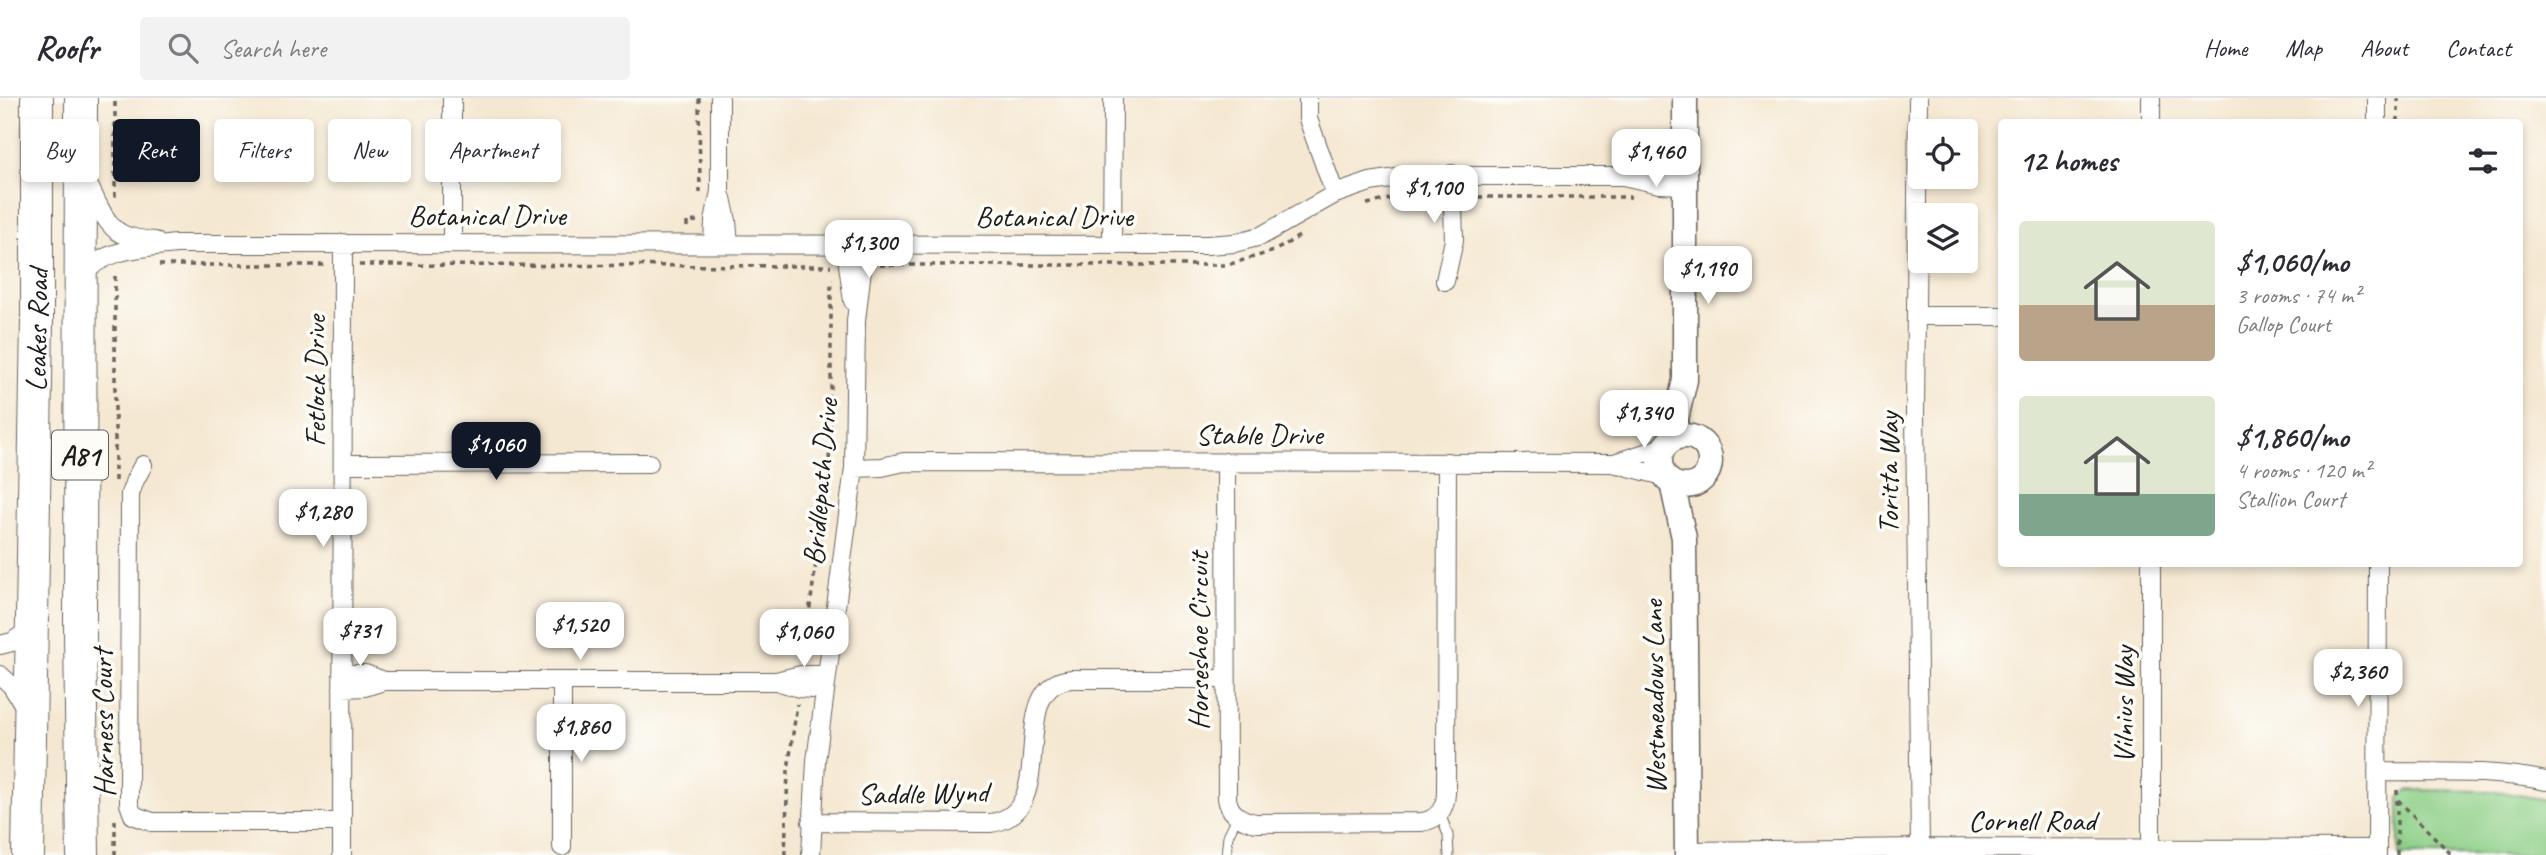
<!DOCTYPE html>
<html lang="en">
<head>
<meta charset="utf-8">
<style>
	body { margin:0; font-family:Caveat,sans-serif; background:#f2f2f3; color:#2b2b33; height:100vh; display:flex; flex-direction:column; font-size:26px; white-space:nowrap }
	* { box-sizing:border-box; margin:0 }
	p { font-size:23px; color:#7c7c81 }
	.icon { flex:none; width:38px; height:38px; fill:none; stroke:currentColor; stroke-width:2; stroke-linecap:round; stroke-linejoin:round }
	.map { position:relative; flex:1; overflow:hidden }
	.panel { position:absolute; left:1998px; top:21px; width:525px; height:448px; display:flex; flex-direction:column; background:#fff; border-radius:7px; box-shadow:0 4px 10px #0003 }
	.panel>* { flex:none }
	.guide { position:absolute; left:21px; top:21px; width:665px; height:63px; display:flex; gap:14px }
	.controls { position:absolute; left:1908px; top:21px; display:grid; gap:14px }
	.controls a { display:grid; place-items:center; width:70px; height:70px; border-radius:7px; background:#fff; box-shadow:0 4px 10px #0003; font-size:35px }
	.price { position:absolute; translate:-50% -60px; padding:0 16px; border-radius:14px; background:#fff; color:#222; font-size:23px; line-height:46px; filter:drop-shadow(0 2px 4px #0008) }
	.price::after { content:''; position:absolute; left:50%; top:42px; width:21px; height:16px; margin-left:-10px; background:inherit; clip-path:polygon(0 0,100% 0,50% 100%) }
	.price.on { background:#111827; color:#fff }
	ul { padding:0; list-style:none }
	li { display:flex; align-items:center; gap:21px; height:175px; padding:0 21px }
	li span { display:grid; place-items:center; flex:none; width:196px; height:140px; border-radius:7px; color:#555 }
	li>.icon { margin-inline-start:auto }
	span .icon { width:84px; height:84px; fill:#fffc; stroke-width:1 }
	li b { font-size:30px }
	h2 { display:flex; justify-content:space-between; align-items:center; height:84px; padding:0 21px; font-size:30px }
	.chip { padding:0 24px; border-radius:7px; background:#fff; box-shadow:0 4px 10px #0003; font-size:24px; line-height:63px }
	.chip.on { background:#111827; color:#fff }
	header { display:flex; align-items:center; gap:42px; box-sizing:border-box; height:98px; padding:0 35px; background:#fff; border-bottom:2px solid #e1e1e2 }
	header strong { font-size:33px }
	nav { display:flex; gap:38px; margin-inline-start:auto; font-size:24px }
	.search { width:490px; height:63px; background:#f2f2f3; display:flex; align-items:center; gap:18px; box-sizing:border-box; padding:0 24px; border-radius:7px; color:#7c7c81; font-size:26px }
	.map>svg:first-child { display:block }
</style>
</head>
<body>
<header>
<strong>Roofr</strong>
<div class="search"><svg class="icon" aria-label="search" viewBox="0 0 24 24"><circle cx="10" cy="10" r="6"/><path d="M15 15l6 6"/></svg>Search here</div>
<nav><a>Home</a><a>Map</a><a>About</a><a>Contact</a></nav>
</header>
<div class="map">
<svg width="2546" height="757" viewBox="0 0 2546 757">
	<rect width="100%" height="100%" fill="#fdfcf7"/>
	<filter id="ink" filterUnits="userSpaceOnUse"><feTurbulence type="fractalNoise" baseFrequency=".0143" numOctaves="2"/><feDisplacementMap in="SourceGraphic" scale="14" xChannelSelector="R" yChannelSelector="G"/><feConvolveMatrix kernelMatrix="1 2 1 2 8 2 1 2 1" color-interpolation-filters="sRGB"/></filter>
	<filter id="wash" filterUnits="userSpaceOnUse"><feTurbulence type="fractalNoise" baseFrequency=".00686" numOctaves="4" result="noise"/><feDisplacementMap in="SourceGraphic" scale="28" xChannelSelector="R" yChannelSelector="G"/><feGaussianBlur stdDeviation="1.57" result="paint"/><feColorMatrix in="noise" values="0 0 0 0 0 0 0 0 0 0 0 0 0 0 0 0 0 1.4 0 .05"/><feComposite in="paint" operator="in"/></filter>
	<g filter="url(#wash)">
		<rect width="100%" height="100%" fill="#f5e8d2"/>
		<path fill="#8dcf87" stroke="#547652" stroke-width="2" d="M2407,692L2497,693L2546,702V757H2399V700Z"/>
	</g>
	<g filter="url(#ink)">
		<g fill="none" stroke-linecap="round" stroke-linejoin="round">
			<g stroke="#68635c" stroke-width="11">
				<path id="lane" d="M1440,715L1448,737L1449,757
					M1226,757L1228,738L1237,719"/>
			</g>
			<g stroke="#68635c" stroke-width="20">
				<path id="street" d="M1308,0V21L1335,96
					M1918,0L1915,315L1920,750
					M2377,0V24
					M2151,24V0
					M1630,76L1659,70H1685
					M85,80C95,98 103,126 122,136C132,141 144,142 155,143
					M722,100L727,123L729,146
					M452,145V0
					M845,145L853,203
					M713,146L714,123L720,93V0
					M1112,146L1113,0
					M80,179C104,150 141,150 176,146L1208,147L1234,145L1261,138L1335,96L1370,84L1410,78H1623L1659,86L1685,87
					M1445,183L1454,142L1452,76
					M1916,218H2002
					M1226,364L1227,700C1229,716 1241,722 1256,725L1421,724C1437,722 1445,712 1446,696L1447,364
					M1617,364L1664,349
					M343,366L649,365
					M143,367L135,382L130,396L129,706L133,717L152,724H342
					M854,370L882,369L904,364L1613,365L1664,378
					M0,547L12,544L31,531
					M342,576H365L384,583
					M0,577L11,587L27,612
					M562,583V749
					M779,584L799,590L825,592
					M342,590L365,589L384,583H776L801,577H827
					M2377,674C2433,675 2490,671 2546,683
					M811,724L990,725C1064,717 1002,586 1072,581H1226
					M2151,749V466
					M1687,753L1920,750L2377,751
					M342,757L343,145
					M811,757L816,663L854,370L856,223L865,145
					M2377,757L2378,466"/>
			</g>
			<g stroke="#68635c" stroke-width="27">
				<path id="secondary" d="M1660 363a25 25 0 1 1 50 0a25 25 0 1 1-50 0Z
					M1671,342L1685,282V0
					M1672,385L1684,440L1687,757"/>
			</g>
			<g stroke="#68635c" stroke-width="34">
				<g id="highway">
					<path d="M81,0L80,535L83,757"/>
					<path id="s1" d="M28,757L37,222V0"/>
				</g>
			</g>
			<path stroke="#68635c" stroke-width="3.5" stroke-dasharray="5 5" stroke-linecap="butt" d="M699,0L700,96
				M2398,24V0
				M115,99V0
				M1468,99H1631
				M1367,106L1395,100L1435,99
				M687,129V124L698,123
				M159,167H327
				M359,167L831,168
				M880,167H1227L1274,153L1303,136
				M115,383V174
				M803,560L828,376L831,335V181
				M2398,702L2452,757
				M115,757V720
				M785,757L788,672L797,606
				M2397,757V692"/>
			<use href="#lane" stroke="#fff" stroke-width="9"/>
			<use href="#street" stroke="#fff" stroke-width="18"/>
			<use href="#secondary" stroke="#fff" stroke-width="24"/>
			<use href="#highway" stroke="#fff" stroke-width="32"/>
		</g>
	</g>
	<g text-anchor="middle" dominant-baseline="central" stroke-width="7" stroke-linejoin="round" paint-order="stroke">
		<rect fill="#fdfcf7" stroke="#605f5e" stroke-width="2" x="52" y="332.5" width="56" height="49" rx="5"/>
		<g font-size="28" font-weight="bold" fill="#1c1c1c">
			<text x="80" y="357">A81</text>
		</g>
		<g font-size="30" fill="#1c1c1c" stroke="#fdfcf7">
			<text x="487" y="117">Botanical Drive</text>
			<text x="1054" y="118">Botanical Drive</text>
			<text stroke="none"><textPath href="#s1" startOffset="525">Leakes Road</textPath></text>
			<text transform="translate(315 283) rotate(-90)">Fetlock Drive</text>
			<text x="1259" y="336">Stable Drive</text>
			<text transform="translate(1888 375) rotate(-90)">Toritta Way</text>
			<text transform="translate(820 384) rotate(-85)">Bridlepath Drive</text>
			<text transform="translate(1198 543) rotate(-90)">Horseshoe Circuit</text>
			<text transform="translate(1654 599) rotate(-91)">Westmeadows Lane</text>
			<text transform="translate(2123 607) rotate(-90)">Vilnius Way</text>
			<text transform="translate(103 625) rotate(-91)">Harness Court</text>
			<text transform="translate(923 695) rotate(-1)">Saddle Wynd</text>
			<text x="2032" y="722">Cornell Road</text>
		</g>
	</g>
</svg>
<div class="controls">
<a><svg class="icon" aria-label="locate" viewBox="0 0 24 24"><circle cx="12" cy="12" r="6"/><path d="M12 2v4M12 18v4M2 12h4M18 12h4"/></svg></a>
<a><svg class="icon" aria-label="layers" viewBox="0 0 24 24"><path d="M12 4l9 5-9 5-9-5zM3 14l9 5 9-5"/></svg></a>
</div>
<b class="price" style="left:1656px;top:91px">$1,460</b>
<b class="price" style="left:1434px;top:127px">$1,100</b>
<b class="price" style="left:869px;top:182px">$1,300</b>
<b class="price" style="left:1708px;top:208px">$1,190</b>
<b class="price" style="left:1644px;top:352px">$1,340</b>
<b class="price on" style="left:496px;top:384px">$1,060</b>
<b class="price" style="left:323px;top:451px">$1,280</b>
<b class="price" style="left:580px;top:564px">$1,520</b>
<b class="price" style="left:360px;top:570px">$731</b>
<b class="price" style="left:804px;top:571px">$1,060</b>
<b class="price" style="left:2358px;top:611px">$2,360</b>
<b class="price" style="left:581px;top:666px">$1,860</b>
<div class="guide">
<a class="chip">Buy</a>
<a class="chip on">Rent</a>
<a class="chip">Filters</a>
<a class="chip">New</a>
<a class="chip">Apartment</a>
</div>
<section class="panel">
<h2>12 homes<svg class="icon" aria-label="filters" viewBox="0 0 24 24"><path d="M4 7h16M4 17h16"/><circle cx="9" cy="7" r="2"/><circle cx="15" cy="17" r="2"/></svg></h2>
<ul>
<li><span style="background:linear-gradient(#dfe7d0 60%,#b9a48a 0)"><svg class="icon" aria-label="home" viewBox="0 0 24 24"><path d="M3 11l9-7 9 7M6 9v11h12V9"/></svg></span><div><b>$1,060/mo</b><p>3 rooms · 74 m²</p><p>Gallop Court</p></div></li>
<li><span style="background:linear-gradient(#dfe7d0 70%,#7fa58c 0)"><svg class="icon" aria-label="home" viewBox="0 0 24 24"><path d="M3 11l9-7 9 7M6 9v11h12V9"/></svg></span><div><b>$1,860/mo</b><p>4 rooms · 120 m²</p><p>Stallion Court</p></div></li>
</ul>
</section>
</div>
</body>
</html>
